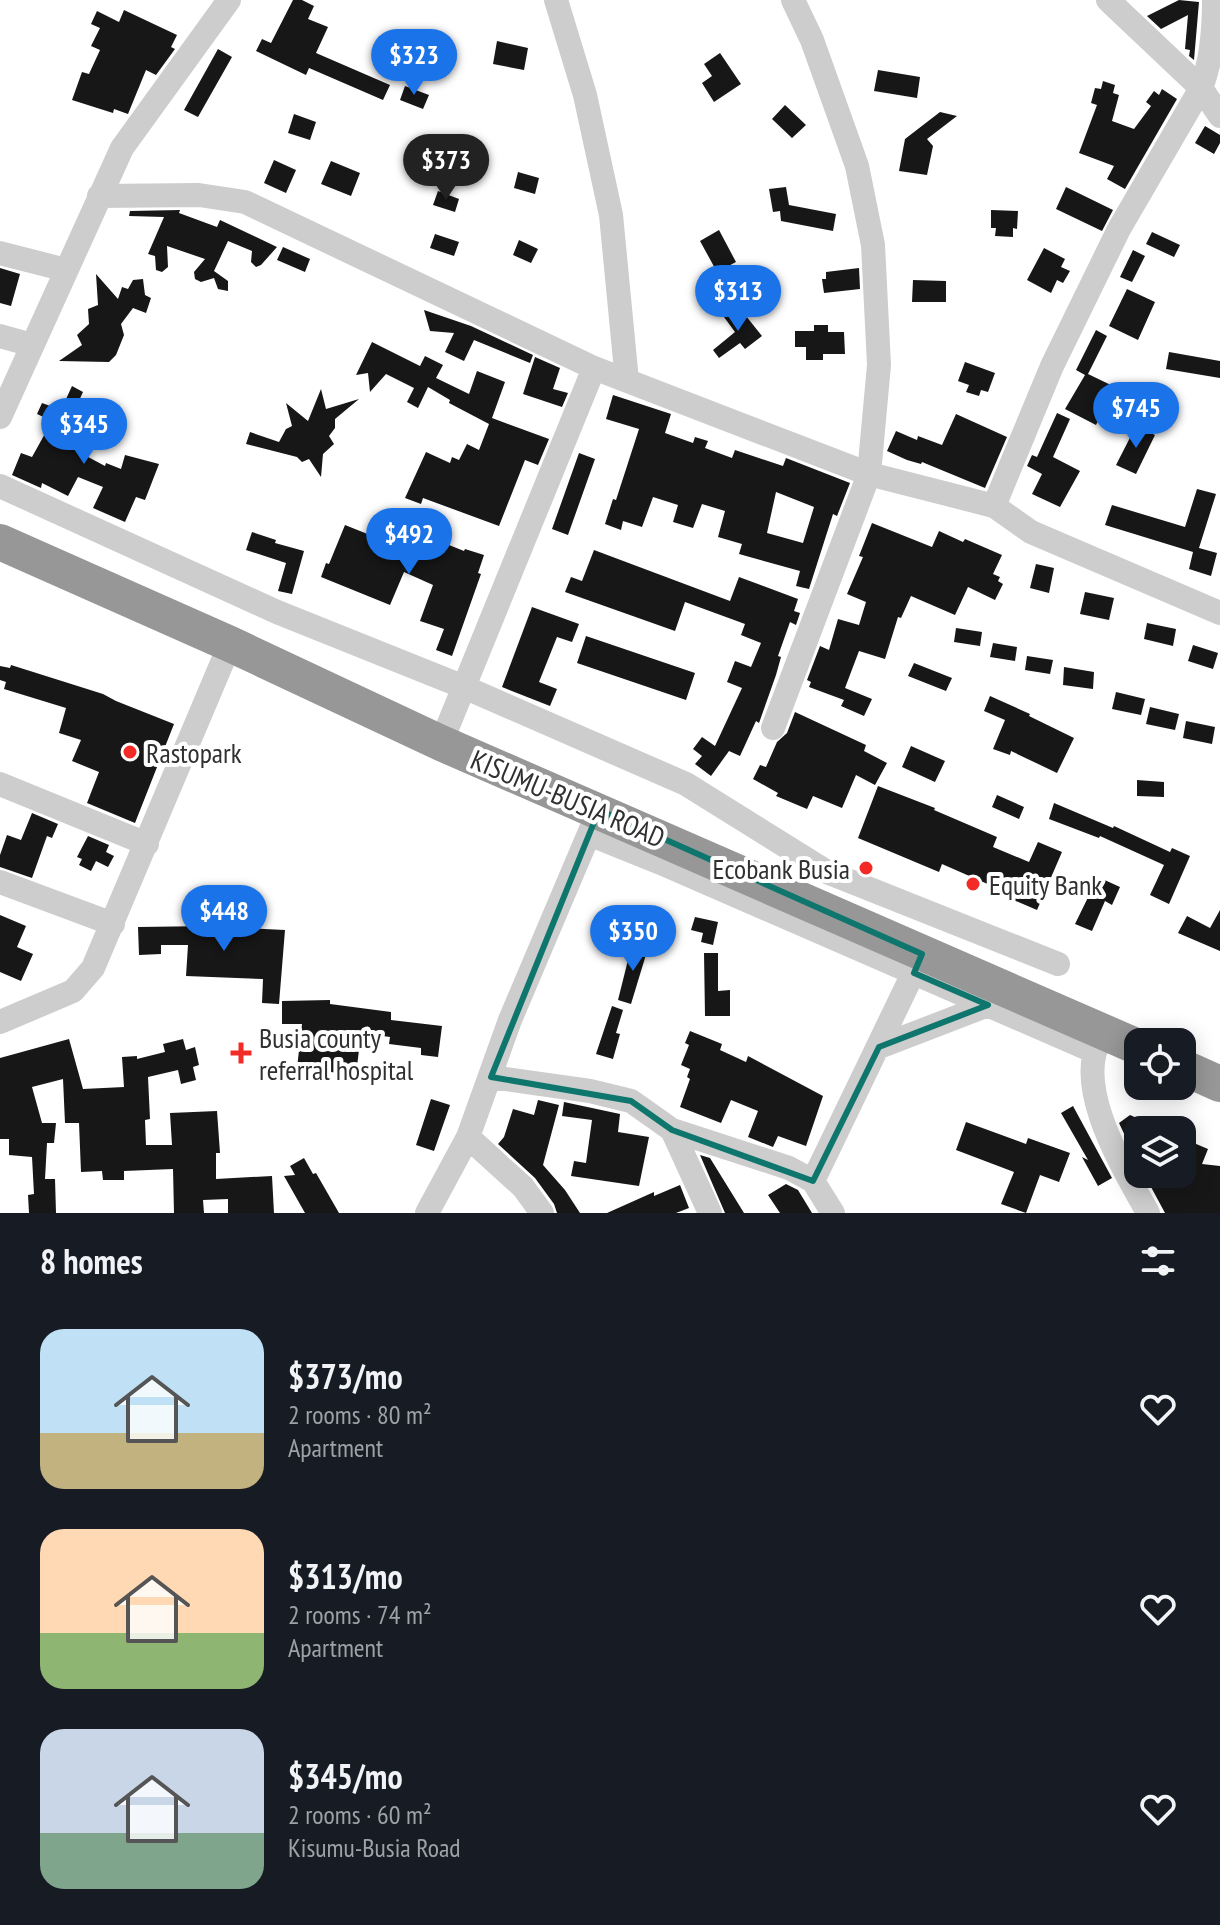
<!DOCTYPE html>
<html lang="en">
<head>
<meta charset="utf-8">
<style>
	body { margin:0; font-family:"PT Sans Narrow",sans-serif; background:#20242c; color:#f1f3f6; height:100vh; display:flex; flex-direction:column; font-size:30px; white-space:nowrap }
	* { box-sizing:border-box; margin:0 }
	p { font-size:26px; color:#9ea1a6 }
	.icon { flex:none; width:44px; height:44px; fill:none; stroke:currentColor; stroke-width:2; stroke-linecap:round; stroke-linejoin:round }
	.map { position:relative; height:1213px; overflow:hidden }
	.details { display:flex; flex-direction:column; background:#171b24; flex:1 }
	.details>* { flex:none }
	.fabs { position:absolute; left:1124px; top:1028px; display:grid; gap:16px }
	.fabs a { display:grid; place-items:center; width:72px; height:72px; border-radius:16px; background:#171b24; box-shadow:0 4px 20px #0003; font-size:40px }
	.price { position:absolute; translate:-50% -68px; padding:0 18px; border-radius:28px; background:#1a73e8; color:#fff; font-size:26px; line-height:52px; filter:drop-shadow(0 2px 4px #0008) }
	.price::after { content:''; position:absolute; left:50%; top:48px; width:24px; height:18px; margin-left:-12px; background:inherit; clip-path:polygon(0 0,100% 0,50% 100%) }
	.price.active { background:#222; color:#fff }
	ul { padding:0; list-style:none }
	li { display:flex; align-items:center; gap:24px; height:200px; padding:0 40px }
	li span { display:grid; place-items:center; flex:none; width:224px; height:160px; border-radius:24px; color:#555 }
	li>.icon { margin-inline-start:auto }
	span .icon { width:96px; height:96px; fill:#fffc; stroke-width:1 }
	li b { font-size:34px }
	h2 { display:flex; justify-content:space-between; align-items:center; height:96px; padding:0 40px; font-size:34px }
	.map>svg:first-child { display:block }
</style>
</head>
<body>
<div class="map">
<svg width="1220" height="1213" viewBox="0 0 1220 1213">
	<rect width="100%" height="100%" fill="#fff"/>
	<path fill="#171717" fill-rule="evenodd" d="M293,0H302L314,6L308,19L328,27L316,53L390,85L383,100L309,68L306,75L256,51L262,39L271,43Z
		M1179,0L1199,2L1194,60L1189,56L1190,50L1185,49L1188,15L1161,29L1147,16Z
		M124,10L177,35L171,47L175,49L156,75L146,70L128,114L114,109L113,113L72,100L82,72L89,74L100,50L91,46L100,28L91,24L97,11L119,22Z
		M497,41L528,48L524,70L493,64Z
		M218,49L232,57L198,117L184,110Z
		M720,53L741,84L714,102L702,83L712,76L704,64Z
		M878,70L920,77L917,98L874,91Z
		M1103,81L1115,85L1113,93L1119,95L1112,121L1134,129L1151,106L1146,102L1154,91L1159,95L1162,89L1177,99L1125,189L1107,179L1114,166L1079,153L1097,105L1091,103L1095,88L1101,89Z
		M405,86L429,95L423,109L400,100Z
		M785,105L806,125L792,138L772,119Z
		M940,112L957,116L927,139L933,146L927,175L899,171L905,139Z
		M294,114L316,122L310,140L288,133Z
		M1205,126L1220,135V143L1214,154L1195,143Z
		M274,160L296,170L286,193L264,183Z
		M331,161L360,173L351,196L321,184Z
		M518,172L539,178L535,194L514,188Z
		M786,187L789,205L836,214L833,231L781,221L780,211L773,212L769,189Z
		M1066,187L1113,210L1102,231L1056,209Z
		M438,191L459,199L455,212L433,205Z
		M180,210L179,213L217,227L220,220L277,247L261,265L256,267L251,262L252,251L228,241L214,271L228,281V291L218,289L214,278L201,282L195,279L194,272L205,259L167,246L168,267L162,272L156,270L155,256L148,254L164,217L129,216L130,211Z
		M991,210L1018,211L1017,229L1013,228V237L995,236L996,228H991Z
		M719,230L736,262L717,272L700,241Z
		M1152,232L1180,245L1174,257L1146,244Z
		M435,234L459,242L454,256L430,248Z
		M519,240L538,249L531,263L513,255Z
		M283,247L310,259L305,272L277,260Z
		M1044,248L1065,259L1061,267L1070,271L1063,283L1057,280L1051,293L1027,280Z
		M1133,250L1145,256L1132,282L1120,277Z
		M0,268L20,274L11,306L0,303Z
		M859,268L860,289L824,293L822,279H826V272Z
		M96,274L118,299L122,287L128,289L133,280L143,279L145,295L151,298L146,313L133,308L121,324L124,335L116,355L109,362L59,361L82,345L77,335L89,324L88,309L98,305Z
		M913,280L946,281V302H912Z
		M1127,289L1155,302L1138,340L1109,326Z
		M738,306L762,336L745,349L740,343L719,358L713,350L735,332L724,317Z
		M424,310L471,326L533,355L530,363L474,340L464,361L445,352L454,333L430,331Z
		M814,325H828V332H844L845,354H823V360H806V347H795V331H814Z
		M1096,330L1107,336L1088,374L1115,387L1096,425L1065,409L1085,375L1076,370Z
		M372,342L420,366L425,356L443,365L436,378L469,394L477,371L505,382L492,418L549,439L538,465L525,460L499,526L423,498L421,504L405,498L426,452L450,463L452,457L459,460L467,444L479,450L489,424L449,403L450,400L428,387L418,408L407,402L414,388L386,374L370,392L368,373L356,375Z
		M1169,352L1220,361V378L1166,369Z
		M535,357L560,368L553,389L568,393L562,407L523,394Z
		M965,362L995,373L988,392L981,390L979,396L966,392L969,385L958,381Z
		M72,386L83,392L60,442L105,466L106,463L121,469L125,455L159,464L145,500L136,497L125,522L93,508L103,487L78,477L68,496L42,483L41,488L12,475L21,453L32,457L52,421L37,414L42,403L61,410Z
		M321,389L326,409L359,399L335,419V428L329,436L334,444L323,454L321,477L309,459L302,462L297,457L246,444L250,432L279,442L286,429L292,426L286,403L308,421Z
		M613,395L671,414L665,433L693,443L695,437L708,441L705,448L732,458L735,450L783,466L786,458L850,483L837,516L833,514L809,589L796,586L800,571L739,554L742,544L718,537L725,511L702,504L693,528L673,522L678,505L653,497L642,527L623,521L621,530L605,524L613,499L616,500L639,429L606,419ZM776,492L814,507L803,543L767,533Z
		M1057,413L1070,419L1053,457L1080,471L1060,507L1032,494L1042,474L1027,466L1032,455L1037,457Z
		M956,414L1007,437L985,488L922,462L921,464L907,460L887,451L896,431L917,440L918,436L942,445Z
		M1136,426L1155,435L1136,474L1116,465Z
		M579,453L595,459L568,535L552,529Z
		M1197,489L1216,494L1199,548L1217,553L1211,576L1189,569L1193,552L1105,525L1112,505L1185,527Z
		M872,523L932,547L939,531L963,542L965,539L1002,555L993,574L1000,577L998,581L1003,584L995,600L968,587L955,615L911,596L901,618L898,617L885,659L859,651L845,688L872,699L864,716L841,706L844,700L809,687L811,682L807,680L820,646L829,650L838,619L859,625L866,602L847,594L863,557L859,556Z
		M345,525L375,537L380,527L434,552L439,541L464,551L465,549L484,555L478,573L481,574L452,656L436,650L444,629L420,621L433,585L404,572L390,605L321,577L326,563L329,564Z
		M252,532L276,540L275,543L304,551L292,594L278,591L286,563L246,550Z
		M594,550L730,601L739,577L798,599L794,611L800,613L796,625L790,622L778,656L781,657L776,675L759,723L756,721L740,756L729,751L711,776L695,764L702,756L693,749L702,737L715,746L742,688L727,682L735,661L751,667L761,643L741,635L745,624L685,602L675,631L565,592L571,577L582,581Z
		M1036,564L1054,568L1049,593L1030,588Z
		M1085,592L1114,598L1109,620L1080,614Z
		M532,607L579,624L572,642L557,637L539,682L557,689L550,706L502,687Z
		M1147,623L1176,629L1173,646L1144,639Z
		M956,628L982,632L980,646L954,642Z
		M586,636L695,673L686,700L577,663Z
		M993,643L1017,647L1015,661L990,657Z
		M1193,645L1218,653L1213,669L1188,661Z
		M1027,656L1053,660L1050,674L1025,670Z
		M914,663L952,678L946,691L908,676Z
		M11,665L103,694L116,701L174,724L135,823L87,803L99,772L72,761L81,740L59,733L66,708L4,689L6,682L0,680V666L10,668Z
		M1064,667L1094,672L1093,689L1063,685Z
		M1116,692L1145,699L1141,715L1112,709Z
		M990,696L1030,714L1029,716L1074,738L1057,773L1011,751L1010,755L993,749L1005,720L984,711Z
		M1150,707L1179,714L1175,730L1146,724Z
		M795,712L866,745L864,751L887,763L875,785L856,775L842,808L813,796L807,809L776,796L778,793L753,779L760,765L766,767L777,742L787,733Z
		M1186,721L1215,727L1212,744L1183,738Z
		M911,746L945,761L935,782L902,767Z
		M1137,780L1164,782V797L1137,796Z
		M878,786L935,808L934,810L997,837L993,847L1029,862L1038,842L1062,852L1037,910L997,893L999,889L942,864L939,872L858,838Z
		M997,795L1024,807L1019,819L992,807Z
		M1054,803L1113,828L1114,826L1170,852L1172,848L1190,856L1169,904L1150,895L1164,865L1100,836L1099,838L1049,819Z
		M32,813L58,824L52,838L47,836L32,878L0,867V855L7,835L21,840Z
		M88,836L109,845L106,852L114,856L108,867L96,861L91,871L79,865L82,859L77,857Z
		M1098,877L1120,887L1112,905L1105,901L1092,931L1075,924Z
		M1220,910V951L1178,933L1187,916L1210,928Z
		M0,915L26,926L17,947L33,954L21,981L0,972Z
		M695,917L718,922L713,945L701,942L703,933L691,930Z
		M210,926V933L240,932L241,928L285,930L279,1004L262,1003L263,979L186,976L188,945H161V954L139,955L138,927Z
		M632,944L648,948L631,1004L618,1000Z
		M704,953H718V991L730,990V1016H705Z
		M330,1000V1004L391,1012V1020L442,1026L438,1057L421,1055V1048L389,1044L390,1037L361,1033L356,1075L297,1068L302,1024H282V1001Z
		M612,1006L623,1010L616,1033L620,1034L613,1059L596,1054Z
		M690,1031L722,1044L720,1050L746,1062L748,1056L823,1096L806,1146L778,1136L773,1147L748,1137L758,1111L731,1100L721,1123L680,1107L690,1079L687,1077L690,1069L681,1065L689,1045L685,1043Z
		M69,1039L83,1089L124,1087L122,1057L137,1056V1059L165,1052L163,1044L183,1039L186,1050L195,1047L199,1065L193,1067L196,1080L181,1084L178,1070L148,1077L150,1119L145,1120L146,1145H172L170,1113L217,1111L220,1153H216V1179L272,1176L274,1213H228V1199L203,1200L204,1213H174L173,1169L124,1171V1180H103L102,1171L81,1172L79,1123H65L63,1079L32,1087L42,1123H56L54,1143H47L45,1179H55L56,1213H29L28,1195L34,1194L32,1157L9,1155V1139H0V1058Z
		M431,1099L450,1105L434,1151L416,1145Z
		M538,1100L559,1105L543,1165L565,1190L580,1213H557L554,1204L535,1178L498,1144L504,1137L513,1109L534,1115Z
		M564,1102L620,1114L618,1132L649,1137L639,1186L571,1176L574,1161L586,1163L592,1120L562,1116Z
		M1073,1106L1112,1178L1098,1186L1082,1157L1088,1160L1061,1113Z
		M1130,1115L1164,1130H1138V1163L1119,1123Z
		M966,1122L1026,1144L1028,1138L1070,1153L1059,1182L1040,1175L1026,1213L1001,1204L1014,1172L956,1150Z
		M1182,1138L1208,1149L1202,1164L1220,1166V1213H1165L1144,1174H1182Z
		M700,1155L710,1158L744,1213H725Z
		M304,1158L313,1174L316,1173L339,1213H305L284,1176L295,1175L290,1166Z
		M786,1184L798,1190L812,1213H780L768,1195Z
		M680,1185L689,1208L676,1213H607L654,1192V1196Z"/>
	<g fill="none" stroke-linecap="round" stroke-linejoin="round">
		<path stroke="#cdcdcd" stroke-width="24" d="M556,0L585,95L611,215L627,381
			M1108,0L1201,88L1220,116
			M99,196L199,195L245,202L594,368L869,474L994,506L1031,532L1220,613
			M0,253L66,270
			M0,336L32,345
			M0,417L122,148L229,0
			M0,486L277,612L464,687L686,784L827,872L1058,964
			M994,506L1052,366L1119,229L1201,88C1212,60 1214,30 1214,0
			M773,728L869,474L879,365L873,245L857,166L812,40L793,0
			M441,743L594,368
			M0,784L147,844
			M589,834L661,863L1093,1051
			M0,882L113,924
			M0,1022L73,991L93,968L230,644
			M1101,1038C1072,1086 1124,1169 1148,1213
			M879,1047L988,1005
			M491,1077L590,1091L631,1101L672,1130L789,1168L813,1181
			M672,1130L710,1213
			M468,1137L523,1187L542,1213
			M427,1213L468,1137L510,1020L594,822
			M833,1213L813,1181L919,961"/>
		<path stroke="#979797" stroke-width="36" d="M0,542L230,644L441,743L1138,1047
			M1182,1067L1220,1084"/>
	</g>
	<path fill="none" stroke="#0f766e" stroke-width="6" stroke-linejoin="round" d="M599,810L922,954L914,973L988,1005L879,1047L813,1181L672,1130L631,1101L491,1077Z"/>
	<g fill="#f22b26" stroke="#fff" stroke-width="3">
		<circle cx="130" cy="752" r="8"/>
		<circle cx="866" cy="868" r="8"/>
		<circle cx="973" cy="884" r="8"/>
		<path d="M237 1041h8v8h8v8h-8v8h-8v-8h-8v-8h8z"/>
	</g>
	<g text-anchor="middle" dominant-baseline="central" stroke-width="8" stroke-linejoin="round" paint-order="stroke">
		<g font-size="28" fill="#303030" stroke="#fff" text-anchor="start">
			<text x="146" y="752">Rastopark</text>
			<text x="850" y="868" text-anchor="end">Ecobank Busia</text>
			<text x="989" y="884">Equity Bank</text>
			<text x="259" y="1037">Busia county<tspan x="259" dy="32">referral hospital</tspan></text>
		</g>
		<g font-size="28" fill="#303030" stroke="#fff">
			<text transform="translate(568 798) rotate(23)">KISUMU-BUSIA ROAD</text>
		</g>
	</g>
</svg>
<div class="fabs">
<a><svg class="icon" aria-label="locate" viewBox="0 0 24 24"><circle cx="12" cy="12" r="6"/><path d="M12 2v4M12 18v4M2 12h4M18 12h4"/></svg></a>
<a><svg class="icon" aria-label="layers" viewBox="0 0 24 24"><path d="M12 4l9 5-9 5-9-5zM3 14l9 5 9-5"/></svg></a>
</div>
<b class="price" style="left:414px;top:97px">$323</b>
<b class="price active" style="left:446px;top:202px">$373</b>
<b class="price" style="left:738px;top:333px">$313</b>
<b class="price" style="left:1136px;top:450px">$745</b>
<b class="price" style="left:84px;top:466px">$345</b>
<b class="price" style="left:409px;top:576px">$492</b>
<b class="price" style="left:224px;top:953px">$448</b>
<b class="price" style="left:633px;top:973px">$350</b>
</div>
<section class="details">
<h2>8 homes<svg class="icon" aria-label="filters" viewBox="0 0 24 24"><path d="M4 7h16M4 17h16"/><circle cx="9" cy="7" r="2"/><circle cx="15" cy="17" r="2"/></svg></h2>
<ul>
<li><span style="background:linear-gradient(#bfe0f5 65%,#c2b280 0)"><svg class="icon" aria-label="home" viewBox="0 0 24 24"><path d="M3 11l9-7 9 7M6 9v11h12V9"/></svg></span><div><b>$373/mo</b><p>2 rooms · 80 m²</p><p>Apartment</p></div><svg class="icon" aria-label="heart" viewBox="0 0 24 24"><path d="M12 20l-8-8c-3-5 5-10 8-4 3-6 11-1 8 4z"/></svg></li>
<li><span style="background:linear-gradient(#ffd9b3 65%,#8fb573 0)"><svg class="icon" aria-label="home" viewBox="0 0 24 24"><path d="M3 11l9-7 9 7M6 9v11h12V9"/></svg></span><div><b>$313/mo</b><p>2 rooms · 74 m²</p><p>Apartment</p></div><svg class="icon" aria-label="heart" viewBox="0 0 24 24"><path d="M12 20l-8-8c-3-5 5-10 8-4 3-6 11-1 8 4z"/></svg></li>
<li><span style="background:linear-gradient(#c9d6e8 65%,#7fa58c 0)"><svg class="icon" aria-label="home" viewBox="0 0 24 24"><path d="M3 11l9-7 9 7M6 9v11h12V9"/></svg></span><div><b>$345/mo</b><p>2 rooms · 60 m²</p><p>Kisumu-Busia Road</p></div><svg class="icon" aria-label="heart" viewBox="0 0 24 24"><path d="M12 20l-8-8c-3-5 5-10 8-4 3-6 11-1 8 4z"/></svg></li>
</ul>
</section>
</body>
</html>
